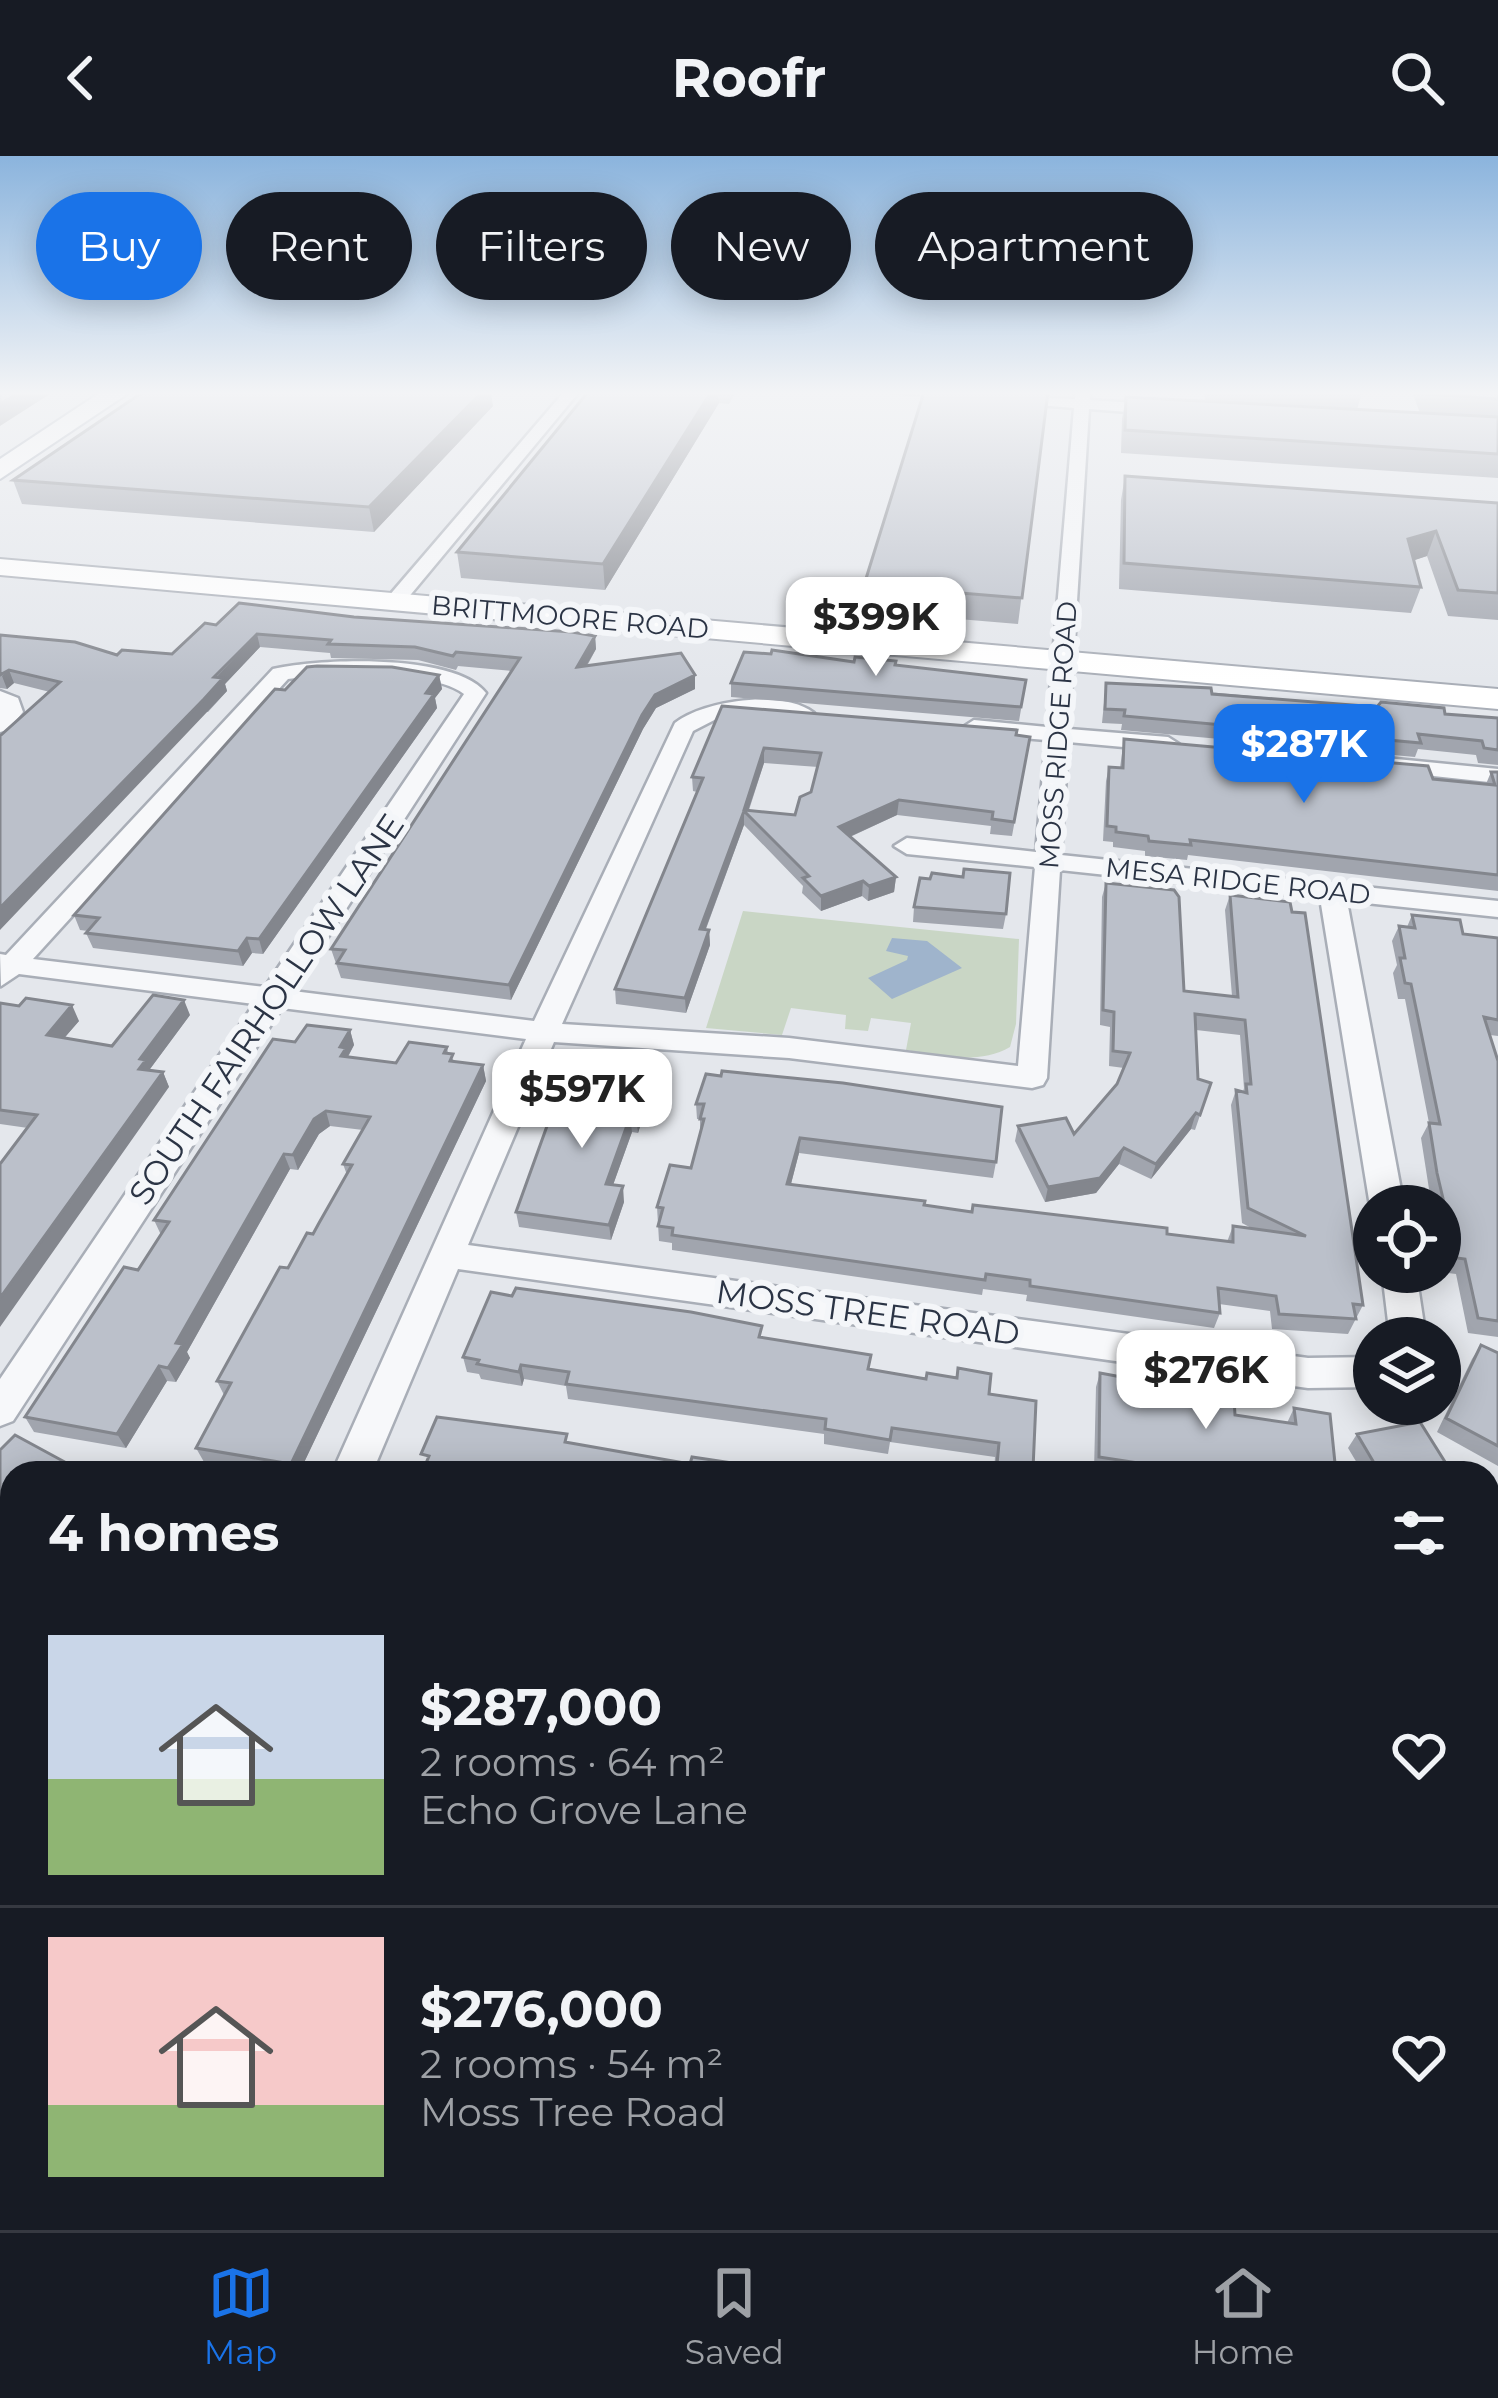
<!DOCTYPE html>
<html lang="en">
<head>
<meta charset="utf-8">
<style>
	body { margin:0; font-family:Montserrat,sans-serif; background:#242831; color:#f1f3f6; height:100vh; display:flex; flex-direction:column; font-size:45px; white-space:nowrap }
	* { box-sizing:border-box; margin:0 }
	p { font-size:39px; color:#9ea1a6 }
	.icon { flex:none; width:66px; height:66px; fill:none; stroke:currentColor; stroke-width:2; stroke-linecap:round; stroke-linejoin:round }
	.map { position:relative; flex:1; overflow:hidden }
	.panel { position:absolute; left:0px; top:1305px; width:1500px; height:771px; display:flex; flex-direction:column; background:#171b24; border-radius:36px 36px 0 0; box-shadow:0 6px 30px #0003 }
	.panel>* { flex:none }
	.guide { position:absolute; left:36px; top:36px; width:1428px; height:108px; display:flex; gap:24px }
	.tools { position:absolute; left:1353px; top:1029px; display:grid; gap:24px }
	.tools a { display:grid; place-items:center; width:108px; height:108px; border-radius:50%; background:#171b24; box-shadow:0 6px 30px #0003; font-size:60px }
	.price { position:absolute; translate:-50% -102px; padding:0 27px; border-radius:24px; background:#fff; color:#222; font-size:39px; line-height:78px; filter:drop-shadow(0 3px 6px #0008) }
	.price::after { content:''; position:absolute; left:50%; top:72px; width:36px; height:27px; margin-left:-18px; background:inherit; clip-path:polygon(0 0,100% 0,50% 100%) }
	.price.active { background:#1a73e8; color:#fff }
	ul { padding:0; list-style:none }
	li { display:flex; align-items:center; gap:36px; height:300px; padding:0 48px }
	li+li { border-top:3px solid #363941 }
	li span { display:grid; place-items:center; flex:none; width:336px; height:240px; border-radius:0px; color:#555 }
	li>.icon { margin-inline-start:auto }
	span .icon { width:144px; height:144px; fill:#fffc; stroke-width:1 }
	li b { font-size:51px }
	h2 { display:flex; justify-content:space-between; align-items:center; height:144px; padding:0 48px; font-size:51px }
	.chip { padding:0 42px; border-radius:54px; background:#171b24; box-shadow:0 6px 30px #0003; font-size:42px; line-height:108px }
	.chip.active { background:#1a73e8; color:#fff }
	header { display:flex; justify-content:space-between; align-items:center; height:156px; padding:0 48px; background:#171b24; font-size:54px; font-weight:700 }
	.menu { display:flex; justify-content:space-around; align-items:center; height:168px; border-top:3px solid #363941; background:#171b24; font-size:33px; color:#9ea1a6 }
	.menu a { display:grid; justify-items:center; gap:6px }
	.menu .active { color:#1a73e8 }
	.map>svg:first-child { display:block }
</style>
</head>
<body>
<header><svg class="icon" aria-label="back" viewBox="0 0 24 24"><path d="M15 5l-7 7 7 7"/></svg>Roofr<svg class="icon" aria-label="search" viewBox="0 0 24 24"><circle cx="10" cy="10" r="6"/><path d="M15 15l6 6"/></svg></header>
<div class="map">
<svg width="1498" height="2074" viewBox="0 0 1498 2074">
	<rect width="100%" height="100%" fill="#e4e7ec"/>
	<path fill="#c9d6c5" d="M743,755L1019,783L1016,868L1010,891C980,909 939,900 906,894L911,867L871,862L868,875L845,873L846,859L791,852L782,879L706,872Z"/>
	<path fill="#9fb4cc" d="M892,782L927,785L962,812L892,843L868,822L907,804L908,800L886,795Z"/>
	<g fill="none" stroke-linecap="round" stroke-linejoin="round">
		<path stroke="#9fb4cc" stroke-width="14" d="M0,1879L12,1882
			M747,2064L788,2074"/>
		<g stroke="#a9aeb7" stroke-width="5">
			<path id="minor" d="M564,236H579L402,449H388V441Z
				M889,236L1075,243V236H1090V244L1167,249L1175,254L1167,259L1089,253L1069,573L1168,581L1179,588L1168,595L1068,586L1061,699L1498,745V761L1347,745L1404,1050H1374V1056L1370,1050L1320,742L1060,714L1047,922L1043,929L1032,932L789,902L554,886L468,1089L1308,1202L1374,1201V1231L1308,1232L458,1113L372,1317H332L526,883L282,852L13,1265L0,1270V1223L254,848L19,818L1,830L0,798L6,799L273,513C320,502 455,497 486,537L293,835L534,865L675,567C704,544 784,533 814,557L803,564L724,559L693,575L562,868L789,882L1018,910L1035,711L907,698L894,690L907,682L1036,696L1046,584L974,578L963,571L974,564L1047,571L1074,252ZM320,519C356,518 436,516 464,538L265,831L33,803L288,523Z
				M0,535L18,542L23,556L8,574L0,576Z
				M1386,602L1498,613V627L1378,614V604Z
				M1382,1116H1416L1426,1182H1390Z
				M1488,1593L1498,1595V1641L1488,1639Z"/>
		</g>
		<g stroke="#a9aeb7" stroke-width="4">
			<path id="secondary" d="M0,403L1498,533V553L0,419Z"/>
		</g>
		<g stroke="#a3abb8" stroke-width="4">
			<path id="primary" d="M101,236H130L0,323V303Z"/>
		</g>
		<use href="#minor" fill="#f7f8fa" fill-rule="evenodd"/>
		<use href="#secondary" fill="#fff" fill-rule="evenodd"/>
		<use href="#primary" fill="#fff" fill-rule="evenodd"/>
	</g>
	<path fill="#a1a5ae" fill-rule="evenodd" d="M588,236H736L729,248L719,247L605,434L461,422L457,396Z
		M1048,236L1018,468L863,455L864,429Z
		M1204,236H1362L1357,254L1420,257L1412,236H1498V322L1121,297L1122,263L1126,241L1205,245Z
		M493,250L374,376L22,348L13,324Z
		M1125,320L1498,347V464L1448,460L1427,400L1414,404L1421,431L1411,457L1119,433L1121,344Z
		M354,461L595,480L596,493L587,510L695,533L656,552L643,573L511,844L341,822L331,793L512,515L458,510L456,514L418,504L331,502L330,497L260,491L225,528L227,535L208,556L50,536L14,527L7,533L0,532V479L117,499L172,498L216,469Z
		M854,506L1026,524L1019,565L731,541V527Z
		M439,519L442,533L435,542L437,552L263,798L252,797L243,810L93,792L86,777L88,775L80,774L74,759L285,534Z
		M1106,527L1498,562V609L1478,607L1476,599L1418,593L1415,601L1121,574L1122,568L1102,567Z
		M722,550L1030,581L1012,680L990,678L991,670L897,659L850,681L896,721L894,736L868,745L862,740L821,755L802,737L803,730L744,669L706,773L709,774L710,789L686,857L616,848L615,833L697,636L693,635L692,621ZM764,607L818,611L811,636L795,659L749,654Z
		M1124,583L1433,623L1486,628L1491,616H1498V735L1188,699L1187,704L1145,700V695L1113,691V686L1103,685L1106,625L1109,611L1120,612Z
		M930,723L1006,758L1003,773L913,766L914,751Z
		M1106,727L1184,835L1232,840L1225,754L1230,739L1363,1149L1348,1178L1272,1173L1270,1155L1219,1148L1220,1157L1214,1172L1026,1145L1027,1139L983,1133L982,1139L672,1094V1087L659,1085L657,1051L691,1012L700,976V963H697L696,948L996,1006L993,1022L799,997L791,1028L971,1056L1227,1086L1233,1070L1253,1073L1242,1067L1231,949L1236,934L1243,936L1244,932L1240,879L1196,874L1198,923L1211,927L1195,974L1191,973L1151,1023L1119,1008L1096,1037L1045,1046L1015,985L1018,970L1074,978L1117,928L1124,912L1109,910L1110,871L1100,869L1102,741Z
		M1412,759L1463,778L1498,782V880L1490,879L1498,905V1181L1468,1177L1456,1118L1448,1117L1440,1082V1050H1433L1429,1033L1421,982L1429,967L1405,843H1398L1393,817L1397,809L1392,785L1399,770L1407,771Z
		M0,847L79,865L64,882L112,890L190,859L150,913L163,916L169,931L28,972L0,968Z
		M350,874L354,889L348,901L396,907L447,891L448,897L455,906L483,909L486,925L299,1317H268L204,1306L196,1292L224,1239L217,1225L288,1112L313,1078L347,1019L343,1008L363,974L330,970L319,978L298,1014L290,1013L187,1196L190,1202L176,1226L167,1225L126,1292L34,1276L25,1261L138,1114L161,1079L154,1064L295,886Z
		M642,927L646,952L638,977L632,976L613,1029L624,1046L611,1084L519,1071L516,1056Z
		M761,1181L869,1214L989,1238L1033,1313L1031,1317H994L995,1301L890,1286L888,1298L824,1288V1278L568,1243L566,1230L524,1223L522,1230L481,1223L479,1218L467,1216L463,1201Z
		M1481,1189L1498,1197V1310L1437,1276L1472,1203Z
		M1100,1217L1235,1259L1287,1267L1294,1252L1336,1317H1107L1094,1315L1096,1231Z
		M1357,1278L1452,1317H1363L1348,1292Z
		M0,1294L12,1317V1356L0,1349Z
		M1488,1467L1498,1469V1567L1488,1565Z
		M1494,1674L1498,1675V1828L1488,1834V1679Z"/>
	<path fill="#83868d" d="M20,236H53L0,270V248Z
		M482,236H491L493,250L374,376L369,351Z
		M711,236H718L719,247L605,434L603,408Z
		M1436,375L1427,400L1400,409L1408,383Z
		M257,478L260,491L225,528L227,535L0,774V752Z
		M595,480L596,493L578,524L577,511Z
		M9,514L14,527L7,533L2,520Z
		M439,519L442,533L435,542L437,552L263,798L259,783Z
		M695,519V533L656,552L643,573L511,844L509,829L642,559L655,539Z
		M764,592V607L747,658L744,655Z
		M899,644L897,659L838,686L839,671Z
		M744,655V669L700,788V773Z
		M896,721L894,736L868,745L869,730Z
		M863,725L862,740L821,755V740Z
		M709,774L710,789L686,857L685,842Z
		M247,782L252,797L243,810L238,795Z
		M184,844L190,859L150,913H139L140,903Z
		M72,849L79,865L54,894L47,879Z
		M350,874L354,889L348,900L350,907L345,915L340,891Z
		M483,909L486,925L299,1317H295L291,1308Z
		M163,916L169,931L0,1171V1142Z
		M642,927L646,952L638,977L636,961L639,936Z
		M326,955L330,970L319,978L298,1014L293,999L314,963Z
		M1196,957L1191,973L1151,1023L1156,1008Z
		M630,961L632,976L608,1043L606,1028Z
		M800,982L799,997L787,1043V1028Z
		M1124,992L1119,1008L1096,1037L1045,1046L1048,1031Z
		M284,998L290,1013L187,1196L190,1202L176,1226L168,1212L176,1187Z
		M623,1030L624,1046L611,1084L609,1069Z
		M521,1209L524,1223L522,1230L519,1216Z
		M159,1210L167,1225L126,1292L117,1278Z
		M12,1466V1499L1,1519L0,1487Z"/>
	<path fill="#bbc0ca" stroke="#83868d" stroke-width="3" fill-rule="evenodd" d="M0,236H20L0,248Z
		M143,236H482L369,351L13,324Z
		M588,236H711L603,408L457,396Z
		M924,236H1048L1022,442L864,429Z
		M1428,236H1498V243L1428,238Z
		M1126,241L1498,261V298L1125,274Z
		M1125,320L1498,347V437L1458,434L1436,375L1408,383L1421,431L1124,407Z
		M239,447L354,461L572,476L595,480L577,511L681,497L695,519L655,539L642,559L509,829L337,807L345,794L331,793L520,502L456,496L453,500L415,491L328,488L331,484L257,478L214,521L223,522L204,543L0,752V580L60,526L9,514L0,519V479L75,486L117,499L122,494L172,498L205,467L216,469Z
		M772,494L854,506L855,501L896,505L895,509L1026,524L1021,551L731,527L744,496L771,498Z
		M317,510L392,511L439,519L426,537L434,538L259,783L247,782L238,795L86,777L99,762L74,759L275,533L285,534L307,511Z
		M1106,527L1211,532L1212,538L1377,551L1381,546L1444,552L1445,558L1498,562V594L1484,592L1482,585L1418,578L1421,587L1124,560L1125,554L1105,553Z
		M722,550L1017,574L1016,579L1030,581L1014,666L992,663L993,656L899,644L839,671L896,721L869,730L863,725L821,740L803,722L809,720L744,655L700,773L709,774L685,842L615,833L703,622L692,621ZM764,592L821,597L811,636L800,641L795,659L744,654Z
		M1124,583L1428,610L1433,623L1495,629L1491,616H1498V719L1190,684L1191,689L1149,685L1148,680L1116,676V671L1107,670L1109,611L1123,612Z
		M964,713L1010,717L1006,758L914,751L920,722L930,723L932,717L963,721Z
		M1106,727L1174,734L1179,741L1184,835L1238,841L1230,739L1290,746L1292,756L1305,757L1363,1149L1353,1148L1356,1163L1279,1158L1276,1140L1218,1132L1220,1157L1030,1130V1124L986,1118L985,1124L672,1079L673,1072L658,1070L663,1052L657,1051L670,1009L691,1012L704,963H700L704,948H696L706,918L721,920L722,915L843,927L1002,951L996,1006L800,982L787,1028L925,1045L924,1049L972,1056L973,1049L1167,1072V1078L1233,1086V1070L1306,1080L1248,1052L1236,934L1247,937L1246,928H1251L1245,864L1195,858L1198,923L1211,927L1200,959L1196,957L1156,1008L1124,992L1100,1022L1048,1031L1018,970L1066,962L1074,978L1117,928L1130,897L1113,895L1114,856L1103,854Z
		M1412,759L1460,764L1463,778L1498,782V864L1484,861L1498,905V1165L1478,1162L1465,1103L1457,1102L1437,1017L1429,967L1440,968L1411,828L1405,827L1400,802H1405L1399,770L1415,772Z
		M153,839L184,844L140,903L146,904L139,913L163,916L0,1142V1008L37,959L0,954V847L19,850L26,842L72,849L47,879L112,890Z
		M307,869L350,874L340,891L346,892L341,900L396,907L409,886L447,891L444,897L453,898L450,905L483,909L291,1308L196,1292L231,1227L217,1225L280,1111L288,1112L307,1077L313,1078L319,1067L352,1009L343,1008L370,961L326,955L314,963L293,999L284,998L176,1187L183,1188L168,1212L159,1210L117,1278L25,1261L124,1111L138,1114L169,1066L154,1064L273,883L295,886Z
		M574,918L642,927L639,936L645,937L636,961H630L606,1028L623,1030L609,1069L516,1056L564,923L572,924Z
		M516,1132L691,1156L762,1170L759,1181L871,1199L868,1213L926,1223L927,1217L957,1222L958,1212L991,1218L989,1238L1036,1245L1033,1313L997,1308L999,1287L892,1272L890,1284L825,1273L826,1263L566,1228L569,1216L521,1209L519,1216L477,1208L479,1204L463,1201L491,1136L512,1140Z
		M1481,1189L1498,1197V1290L1446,1262Z
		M1100,1217L1234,1242L1235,1259L1296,1268L1294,1252L1330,1258L1336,1317H1178V1313L1099,1301Z
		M437,1261L567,1278L565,1286L690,1308L692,1301L799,1317H422L429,1300L421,1298Z
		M1420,1266L1452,1317H1380L1357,1278Z
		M15,1279L85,1317H12V1349L0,1342V1294Z
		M242,1312L243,1317H223Z
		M0,1389L12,1391V1466L0,1487Z
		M1488,1467L1498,1469V1553L1488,1551Z
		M1494,1674L1498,1675V1816H1496L1498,1828L1488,1826V1685L1496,1687Z"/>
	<linearGradient id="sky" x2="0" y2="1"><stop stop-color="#8bb4dd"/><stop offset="0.45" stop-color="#f3f4f6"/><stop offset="1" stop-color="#f3f4f6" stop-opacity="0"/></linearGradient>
	<rect width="1498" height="527" fill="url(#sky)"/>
	<g text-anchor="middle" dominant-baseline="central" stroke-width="12" stroke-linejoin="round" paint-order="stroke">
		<g font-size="27" fill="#2b3445" stroke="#f4f6f9">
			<text transform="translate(570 461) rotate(5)">BRITTMOORE ROAD</text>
			<text transform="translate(1058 579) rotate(-86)">MOSS RIDGE ROAD</text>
			<text transform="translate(1238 725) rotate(6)">MESA RIDGE ROAD</text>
		</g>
		<g font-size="33" fill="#2b3445" stroke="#f4f6f9">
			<text transform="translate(266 853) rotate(-56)">SOUTH FAIRHOLLOW LANE</text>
			<text transform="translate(868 1156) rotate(8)">MOSS TREE ROAD</text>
		</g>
	</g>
</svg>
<div class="tools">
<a><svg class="icon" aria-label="locate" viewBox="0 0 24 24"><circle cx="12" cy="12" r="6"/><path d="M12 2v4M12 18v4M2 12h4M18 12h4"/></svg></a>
<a><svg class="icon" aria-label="layers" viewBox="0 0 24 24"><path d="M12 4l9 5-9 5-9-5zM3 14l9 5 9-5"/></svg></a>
</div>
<b class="price" style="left:876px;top:523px">$399K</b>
<b class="price active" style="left:1304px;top:650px">$287K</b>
<b class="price" style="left:582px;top:995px">$597K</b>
<b class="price" style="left:1206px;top:1276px">$276K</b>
<div class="guide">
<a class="chip active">Buy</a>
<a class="chip">Rent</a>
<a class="chip">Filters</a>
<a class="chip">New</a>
<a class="chip">Apartment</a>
</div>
<section class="panel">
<h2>4 homes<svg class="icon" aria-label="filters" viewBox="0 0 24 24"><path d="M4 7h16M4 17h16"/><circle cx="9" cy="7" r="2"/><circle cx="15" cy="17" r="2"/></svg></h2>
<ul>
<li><span style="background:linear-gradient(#c9d6e8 60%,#8fb573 0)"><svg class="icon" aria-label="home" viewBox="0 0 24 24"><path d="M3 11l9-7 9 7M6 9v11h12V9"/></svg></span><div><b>$287,000</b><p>2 rooms · 64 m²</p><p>Echo Grove Lane</p></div><svg class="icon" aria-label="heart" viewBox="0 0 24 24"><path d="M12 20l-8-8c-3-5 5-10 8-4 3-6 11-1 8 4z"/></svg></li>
<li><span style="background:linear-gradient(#f6c9c9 70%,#8fb573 0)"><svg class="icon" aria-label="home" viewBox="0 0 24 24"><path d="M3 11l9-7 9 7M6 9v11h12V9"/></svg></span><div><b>$276,000</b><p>2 rooms · 54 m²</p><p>Moss Tree Road</p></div><svg class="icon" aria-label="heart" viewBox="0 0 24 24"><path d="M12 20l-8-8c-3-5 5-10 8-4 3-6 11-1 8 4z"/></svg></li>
</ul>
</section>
</div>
<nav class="menu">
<a class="active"><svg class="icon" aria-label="map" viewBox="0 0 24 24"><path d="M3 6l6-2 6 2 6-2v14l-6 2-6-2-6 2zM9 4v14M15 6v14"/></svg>Map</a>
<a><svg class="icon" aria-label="saved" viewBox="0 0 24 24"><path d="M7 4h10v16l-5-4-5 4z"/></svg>Saved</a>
<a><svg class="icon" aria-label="home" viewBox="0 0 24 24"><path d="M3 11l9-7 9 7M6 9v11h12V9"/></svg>Home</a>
</nav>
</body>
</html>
